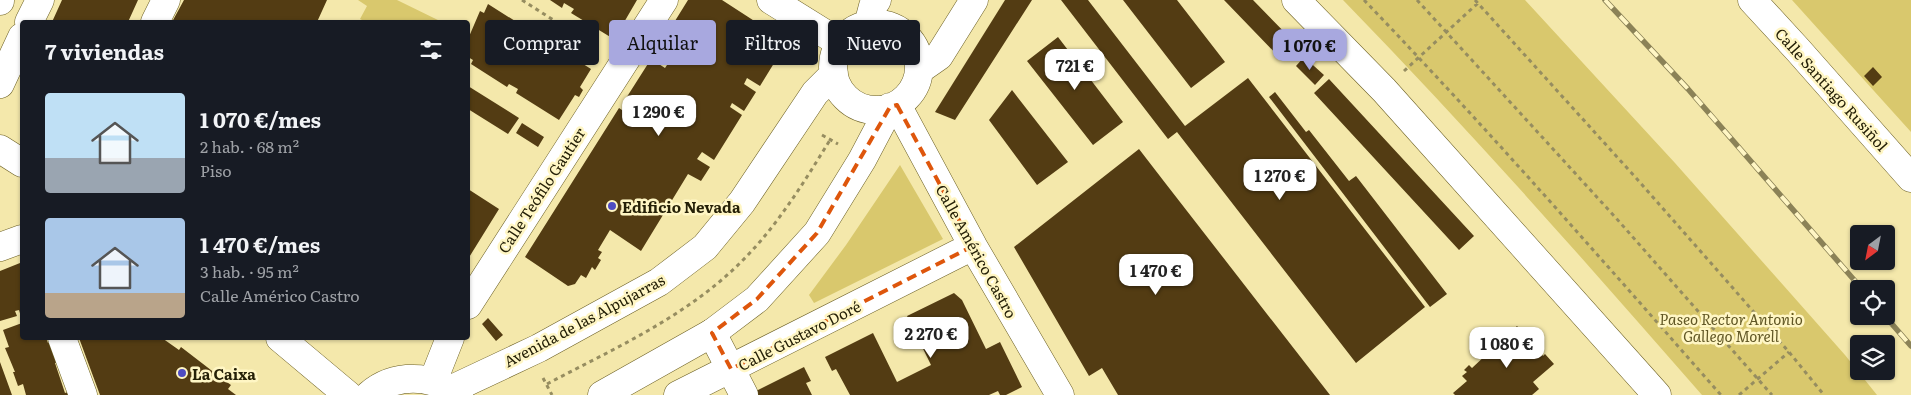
<!DOCTYPE html>
<html lang="es">
<head>
<meta charset="utf-8">
<style>
	body { margin:0; font-family:Literata,serif; background:#242831; color:#f1f3f6; height:100vh; display:flex; flex-direction:column; font-size:19px; white-space:nowrap }
	* { box-sizing:border-box; margin:0 }
	p { font-size:16px; color:#9ea1a6 }
	.icon { flex:none; width:28px; height:28px; fill:none; stroke:currentColor; stroke-width:2; stroke-linecap:round; stroke-linejoin:round }
	.map { position:relative; flex:1; overflow:hidden }
	.side { position:absolute; left:20px; top:20px; width:450px; height:320px; display:flex; flex-direction:column; background:#171b24; border-radius:5px; box-shadow:0 1px 4px #0004 }
	.side>* { flex:none }
	.guide { position:absolute; left:485px; top:20px; width:475px; height:45px; display:flex; gap:10px }
	.needle { width:32px; rotate:212deg }
	.tools { position:absolute; left:1850px; top:225px; display:grid; gap:10px }
	.tools a { display:grid; place-items:center; width:45px; height:45px; border-radius:5px; background:#171b24; box-shadow:0 1px 4px #0004; font-size:25px }
	.price { position:absolute; translate:-50% -42px; padding:0 11px; border-radius:10px; background:#fff; color:#222; font-size:16px; line-height:32px; filter:drop-shadow(0 1px 2px #0008) }
	.price::after { content:''; position:absolute; left:50%; top:30px; width:15px; height:11px; margin-left:-8px; background:inherit; clip-path:polygon(0 0,100% 0,50% 100%) }
	.price.current { background:#a8a8df; color:#111 }
	ul { padding:0; list-style:none }
	li { display:flex; align-items:center; gap:15px; height:125px; padding:0 25px }
	li span { display:grid; place-items:center; flex:none; width:140px; height:100px; border-radius:5px; color:#555 }
	li>.icon { margin-inline-start:auto }
	span .icon { width:60px; height:60px; fill:#fffc; stroke-width:1 }
	li b { font-size:21px }
	h2 { display:flex; justify-content:space-between; align-items:center; height:60px; padding:0 25px; font-size:21px }
	.tag { padding:0 18px; border-radius:5px; background:#171b24; box-shadow:0 1px 4px #0004; font-size:18px; line-height:45px }
	.tag.current { background:#a8a8df; color:#111 }
	.map>svg:first-child { display:block }
</style>
</head>
<body>
<div class="map">
<svg width="1911" height="395" viewBox="0 0 1911 395">
	<rect width="100%" height="100%" fill="#f4e8ab"/>
	<path fill="#d9c86d" d="M358,0H397L442,22H366L360,19L367,6Z
		M1343,0H1525L1675,163L1845,355L1877,395H1702C1585,261 1467,127 1343,0Z
		M1792,0H1911V132Z
		M900,165L943,239L814,303L809,295L846,245Z"/>
	<path fill="#533c13" d="M62,0H138L128,22H52Z
		M184,0H327L317,22H172Z
		M550,0H637L623,24L612,38L571,13L574,9L564,3L562,8Z
		M688,0H722L787,42L760,86L747,78L744,84L756,92L744,111L732,103L730,107L742,115L714,160L702,152L697,159L710,167L701,181L688,174L641,251L610,230L598,250L602,252L598,258L601,260L595,270L592,267L586,278L581,275L575,284L568,286L525,257L619,108L634,118L638,112L623,103L651,59L665,68L669,62L655,53L666,35L680,44L684,38L670,29Z
		M1005,0H1032L955,120L935,112Z
		M1061,0H1088L1185,126L1248,78L1425,307L1356,363L1177,132L1168,139Z
		M1123,0H1177L1225,62L1191,88Z
		M1224,0H1253L1297,45L1282,60Z
		M488,4L591,69L580,87L583,90L579,97L575,95L559,120L516,93L518,89L509,84L507,87L471,64L473,60L468,57V39L480,11L484,13Z
		M1058,37L1123,122L1093,145L1027,61Z
		M1304,57L1324,75L1315,85L1296,66Z
		M1873,67L1882,77L1873,86L1864,76Z
		M1329,79L1474,236L1459,250L1314,93Z
		M468,86L519,118L508,134L468,109Z
		M1012,90L1068,162L1037,185L989,120Z
		M1275,92L1306,132L1309,130L1349,181L1356,176L1447,294L1430,307L1269,97Z
		M522,123L544,137L538,147L516,133Z
		M1139,149L1166,184L1330,395H1118L1102,368L1089,376L1014,247Z
		M468,189L499,209L468,259Z
		M20,263L22,270V320L19,310L15,311L17,316L0,321V271Z
		M954,293L962,300L986,349L1000,342L1022,387L1006,395H1000L998,391L989,395H850L836,369L832,371L825,357L873,333L897,382L931,365L907,316Z
		M488,318L503,335L496,341L482,324Z
		M22,323V338H46L48,343L51,342L58,362L55,363L65,393L68,392L69,395H26L23,384L18,386L13,372H15L5,348L9,347L3,330Z
		M1517,326L1533,344L1536,341L1543,349L1540,352L1543,356L1545,354L1554,364L1533,382L1539,389L1532,395H1455L1453,393L1467,381L1462,376L1467,372L1464,370L1469,365L1472,368Z
		M79,338H162L179,350L181,347L220,377L218,380L219,381L221,378L231,385L228,389L236,395H100Z
		M0,362L12,395H0Z
		M804,367L811,381L806,383L812,395H758L756,391Z"/>
	<g fill="none" stroke-linecap="round" stroke-linejoin="round">
		<g stroke="#6b5f24" stroke-width="29">
			<path id="minor" d="M771,0L840,43
				M0,1V0
				M29,22L40,0
				M155,22L166,0
				M0,84L22,37
				M897,105L973,246L1060,395
				M0,247L22,239
				M468,305L664,0
				M712,333L744,395
				M62,338L83,395
				M433,381L450,338
				M678,395L973,246"/>
		</g>
		<g stroke="#6b5f24" stroke-width="29">
			<path id="tertiary" d="M1752,0L1798,50L1911,178"/>
		</g>
		<g stroke="#6b5f24" stroke-width="29">
			<path id="secondary" d="M1296,0L1384,90L1657,395"/>
		</g>
		<g stroke="#6b5f24" stroke-width="29">
			<path id="primary" d="M833 67a43 43 0 1 1 86 0a43 43 0 1 1-86 0Z
				M868,25L873,6L877,0
				M919,70L939,56L974,0
				M0,149L22,163
				M280,338L348,395
				M452,389L539,348L659,282L705,247L742,202L815,93L834,74
				M369,395C394,373 433,374 459,395
				M602,395L712,333L757,299L817,233L862,160L890,107"/>
		</g>
		<path stroke="#968d60" stroke-width="3" stroke-dasharray="4 4" stroke-linecap="butt" d="M522,0L594,46L588,56
			M1364,0C1487,128 1604,262 1721,395
			M1417,0L1616,218L1772,395
			M1475,0L1637,179L1789,352L1824,395
			M1404,71L1478,3
			M822,135L838,144
			M543,378L552,395
			M547,384C615,348 688,316 743,260C778,225 804,182 830,140
			M1739,395L1789,352"/>
		<use href="#minor" stroke="#fff" stroke-width="28"/>
		<use href="#tertiary" stroke="#fff" stroke-width="28"/>
		<use href="#secondary" stroke="#fff" stroke-width="28"/>
		<use href="#primary" stroke="#fff" stroke-width="28"/>
		<g stroke="#8b8257" stroke-width="5.5">
			<path id="rail" d="M1605,0L1688,89L1862,289
				M1885,316L1911,346"/>
		</g>
		<use href="#rail" stroke="#fff6c4" stroke-width="4" stroke-dasharray="11" stroke-linecap="butt"/>
	</g>
	<path fill="none" stroke="#de560c" stroke-width="4" stroke-dasharray="10 6" stroke-linejoin="round" d="M897,105L973,246L731,369L712,333L757,299L817,233L890,107Z"/>
	<g fill="#4f4cc2" stroke="#fff6c4" stroke-width="2">
		<circle cx="612" cy="206" r="5"/>
		<circle cx="182" cy="373" r="5"/>
	</g>
	<g text-anchor="middle" dominant-baseline="central" stroke-width="5" stroke-linejoin="round" paint-order="stroke">
		<g font-size="15" fill="#252007" stroke="#fff6c4">
			<text transform="translate(1832 89) rotate(48)">Calle Santiago Rusiñol</text>
			<text transform="translate(541 190) rotate(-57)">Calle Teófilo Gautier</text>
			<text transform="translate(977 251) rotate(61)">Calle Américo Castro</text>
			<text transform="translate(584 320) rotate(-28)">Avenida de las Alpujarras</text>
			<text transform="translate(799 335) rotate(-27)">Calle Gustavo Doré</text>
		</g>
		<g font-size="15" font-weight="bold" fill="#252007" stroke="#fff6c4" text-anchor="start">
			<text x="622" y="206">Edificio Nevada</text>
			<text x="192" y="373">La Caixa</text>
		</g>
		<g font-size="15" font-style="italic" fill="#615725" stroke="#fff6c4">
			<text x="1731" y="318">Paseo Rector Antonio<tspan x="1731" dy="17">Gallego Morell</tspan></text>
		</g>
	</g>
</svg>
<div class="tools">
<a><svg class="needle" viewBox="-14 -14 28 28"><path d="M0-13l5 13h-10z" fill="#e53935"/><path d="M0 13l5-13h-10z" fill="#9ea1a6"/></svg></a>
<a><svg class="icon" aria-label="locate" viewBox="0 0 24 24"><circle cx="12" cy="12" r="6"/><path d="M12 2v4M12 18v4M2 12h4M18 12h4"/></svg></a>
<a><svg class="icon" aria-label="layers" viewBox="0 0 24 24"><path d="M12 4l9 5-9 5-9-5zM3 14l9 5 9-5"/></svg></a>
</div>
<b class="price current" style="left:1310px;top:71px">1 070 €</b>
<b class="price" style="left:1075px;top:91px">721 €</b>
<b class="price" style="left:659px;top:137px">1 290 €</b>
<b class="price" style="left:1280px;top:201px">1 270 €</b>
<b class="price" style="left:1156px;top:296px">1 470 €</b>
<b class="price" style="left:931px;top:359px">2 270 €</b>
<b class="price" style="left:1507px;top:369px">1 080 €</b>
<div class="guide">
<a class="tag">Comprar</a>
<a class="tag current">Alquilar</a>
<a class="tag">Filtros</a>
<a class="tag">Nuevo</a>
</div>
<section class="side">
<h2>7 viviendas<svg class="icon" aria-label="filters" viewBox="0 0 24 24"><path d="M4 7h16M4 17h16"/><circle cx="9" cy="7" r="2"/><circle cx="15" cy="17" r="2"/></svg></h2>
<ul>
<li><span style="background:linear-gradient(#bfe0f5 65%,#9aa5b1 0)"><svg class="icon" aria-label="home" viewBox="0 0 24 24"><path d="M3 11l9-7 9 7M6 9v11h12V9"/></svg></span><div><b>1 070 €/mes</b><p>2 hab. · 68 m²</p><p>Piso</p></div></li>
<li><span style="background:linear-gradient(#a9c7e8 75%,#b9a48a 0)"><svg class="icon" aria-label="home" viewBox="0 0 24 24"><path d="M3 11l9-7 9 7M6 9v11h12V9"/></svg></span><div><b>1 470 €/mes</b><p>3 hab. · 95 m²</p><p>Calle Américo Castro</p></div></li>
</ul>
</section>
</div>
</body>
</html>
